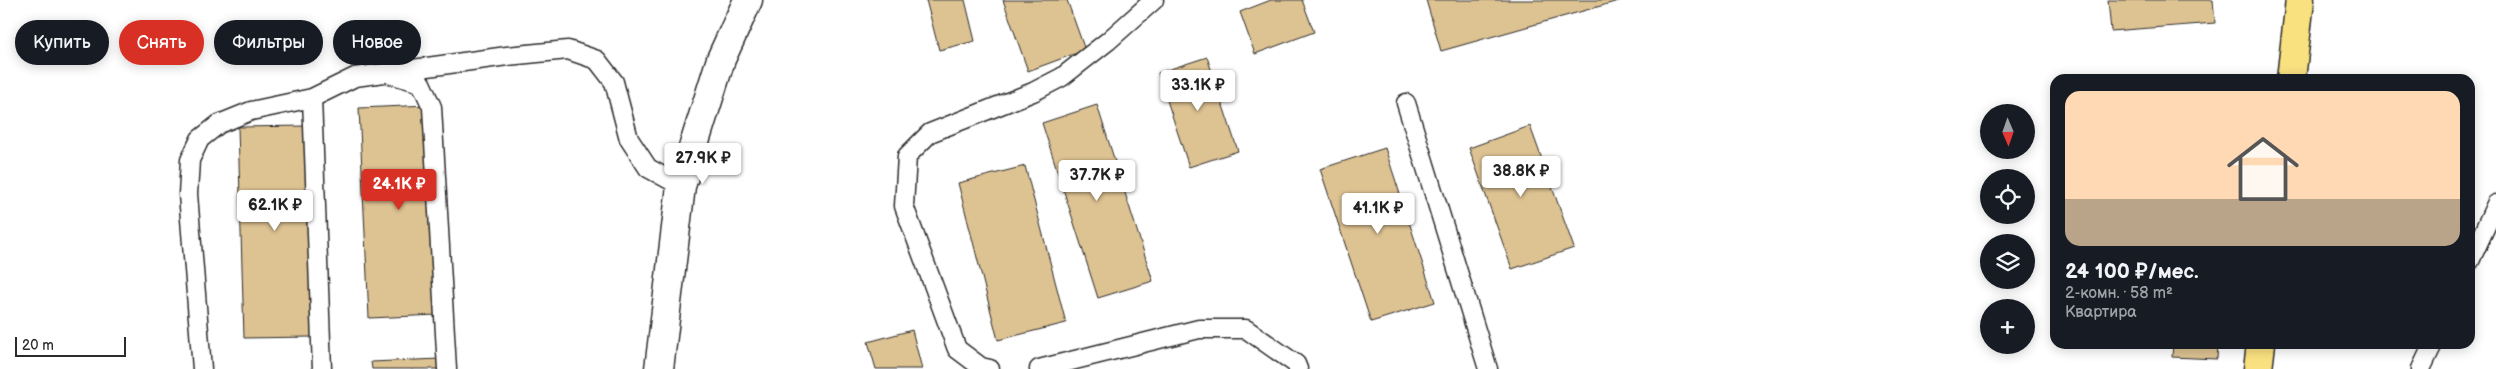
<!DOCTYPE html>
<html lang="ru">
<head>
<meta charset="utf-8">
<style>
	body { margin:0; font-family:"Balsamiq Sans",sans-serif; background:#20242c; color:#f1f3f6; height:100vh; display:flex; flex-direction:column; font-size:19px; white-space:nowrap }
	* { box-sizing:border-box; margin:0 }
	p { font-size:16px; color:#9ea1a6 }
	.icon { flex:none; width:28px; height:28px; fill:none; stroke:currentColor; stroke-width:2; stroke-linecap:round; stroke-linejoin:round }
	.map { position:relative; flex:1; overflow:hidden }
	.sheet { position:absolute; left:2050px; top:74px; width:425px; height:275px; display:flex; flex-direction:column; background:#171b24; border-radius:15px; box-shadow:0 2px 12px #0003 }
	.sheet>* { flex:none }
	.guide { position:absolute; left:15px; top:20px; width:475px; height:45px; display:flex; gap:10px }
	.needle { width:32px; rotate:178deg }
	.buttons { position:absolute; left:1980px; top:104px; display:grid; gap:10px }
	.buttons a { display:grid; place-items:center; width:55px; height:55px; border-radius:50%; background:#171b24; box-shadow:0 2px 12px #0003; font-size:25px }
	.scale { position:absolute; left:15px; bottom:12px; width:111px; box-sizing:border-box; padding-left:5px; border:2px solid #2b2b2b; border-top:0; font-size:14px; line-height:18px; white-space:nowrap; color:#2b2b2b; -webkit-text-stroke:4px #fff; paint-order:stroke }
	.price { position:absolute; translate:-50% -42px; padding:0 11px; border-radius:5px; background:#fff; color:#222; font-size:16px; line-height:32px; filter:drop-shadow(0 1px 2px #0008) }
	.price::after { content:''; position:absolute; left:50%; top:30px; width:15px; height:11px; margin-left:-8px; background:inherit; clip-path:polygon(0 0,100% 0,50% 100%) }
	.price.selected { background:#d93025; color:#fff }
	ul { padding:0; list-style:none }
	li { display:grid; align-content:center; gap:10px; height:265px; padding:0 15px }
	li span { display:grid; place-items:center; height:155px; border-radius:15px; color:#555 }
	li>.icon { margin-inline-start:auto }
	span .icon { width:90px; height:90px; fill:#fffc; stroke-width:1 }
	li b { font-size:21px }
	.chip { padding:0 18px; border-radius:22px; background:#171b24; box-shadow:0 2px 12px #0003; font-size:18px; line-height:45px }
	.chip.selected { background:#d93025; color:#fff }
	.map>svg:first-child { display:block }
</style>
</head>
<body>
<div class="map">
<svg width="2496" height="369" viewBox="0 0 2496 369">
	<rect width="100%" height="100%" fill="#fff"/>
	<filter id="ink" filterUnits="userSpaceOnUse"><feTurbulence type="fractalNoise" baseFrequency=".02" numOctaves="2"/><feDisplacementMap in="SourceGraphic" scale="10" xChannelSelector="R" yChannelSelector="G"/><feConvolveMatrix kernelMatrix="1 2 1 2 8 2 1 2 1" color-interpolation-filters="sRGB"/></filter>
	<g filter="url(#ink)">
		<path fill="#ddc292" stroke="#2b2b2b" d="M926,0H965L975,41L939,50Z
			M1003,0H1067L1085,50L1028,71Z
			M1271,0H1302L1314,32L1255,54L1240,12Z
			M1426,0H1622L1441,51Z
			M2108,0H2213L2215,23L2111,31Z
			M1207,57L1238,151L1189,167L1158,73Z
			M429,105L438,315L369,318L359,108Z
			M1097,105L1153,281L1098,298L1042,123Z
			M306,126L313,337L244,338L238,127Z
			M1530,126L1574,248L1512,269L1469,148Z
			M1385,148L1435,302L1371,322L1320,169Z
			M1025,166L1066,323L998,340L958,183Z
			M912,330L922,369H876L868,342Z
			M2173,344H2218L2217,359L2172,357Z
			M439,359L440,369H372L371,362Z"/>
		<g fill="none" stroke-linecap="round" stroke-linejoin="round">
			<g stroke="#2b2b2b" stroke-width="21">
				<path id="service" d="M390,74L421,83L432,107L447,369
					M312,98L322,369
					M1406,103L1488,369
					M2470,261L2496,204
					M202,369L188,194L190,160L200,139L219,124L251,111L312,98L355,77L507,56L568,50L597,60L614,82L629,139L648,168L681,186
					M990,369L981,367L957,349L904,206L907,156L930,133L1033,92L1062,77L1108,41L1154,0
					M1039,369L1199,329H1246L1296,364L1298,369
					M2421,369L2433,344"/>
			</g>
			<g stroke="#2b2b2b" stroke-width="31">
				<path id="minor" d="M659,369L681,186L721,59L748,0"/>
			</g>
			<g stroke="#2b2b2b" stroke-width="31">
				<path id="primary" d="M2291,79L2300,0
					M2258,369L2261,344"/>
			</g>
			<use href="#service" stroke="#fff" stroke-width="18"/>
			<use href="#minor" stroke="#fff" stroke-width="28"/>
			<use href="#primary" stroke="#fae180" stroke-width="28"/>
		</g>
	</g>
</svg>
<div class="buttons">
<a><svg class="needle" viewBox="-14 -14 28 28"><path d="M0-13l5 13h-10z" fill="#e53935"/><path d="M0 13l5-13h-10z" fill="#9ea1a6"/></svg></a>
<a><svg class="icon" aria-label="locate" viewBox="0 0 24 24"><circle cx="12" cy="12" r="6"/><path d="M12 2v4M12 18v4M2 12h4M18 12h4"/></svg></a>
<a><svg class="icon" aria-label="layers" viewBox="0 0 24 24"><path d="M12 4l9 5-9 5-9-5zM3 14l9 5 9-5"/></svg></a>
<a>+</a>
</div>
<div class="scale">20 m</div>
<b class="price" style="left:1198px;top:112px">33.1K ₽</b>
<b class="price" style="left:703px;top:185px">27.9K ₽</b>
<b class="price" style="left:1521px;top:198px">38.8K ₽</b>
<b class="price" style="left:1097px;top:202px">37.7K ₽</b>
<b class="price selected" style="left:399px;top:211px">24.1K ₽</b>
<b class="price" style="left:275px;top:232px">62.1K ₽</b>
<b class="price" style="left:1378px;top:235px">41.1K ₽</b>
<div class="guide">
<a class="chip">Купить</a>
<a class="chip selected">Снять</a>
<a class="chip">Фильтры</a>
<a class="chip">Новое</a>
</div>
<section class="sheet">
<ul>
<li><span style="background:linear-gradient(#ffd9b3 70%,#b9a48a 0)"><svg class="icon" aria-label="home" viewBox="0 0 24 24"><path d="M3 11l9-7 9 7M6 9v11h12V9"/></svg></span><div><b>24 100 ₽/мес.</b><p>2-комн. · 58 m²</p><p>Квартира</p></div></li>
</ul>
</section>
</div>
</body>
</html>
